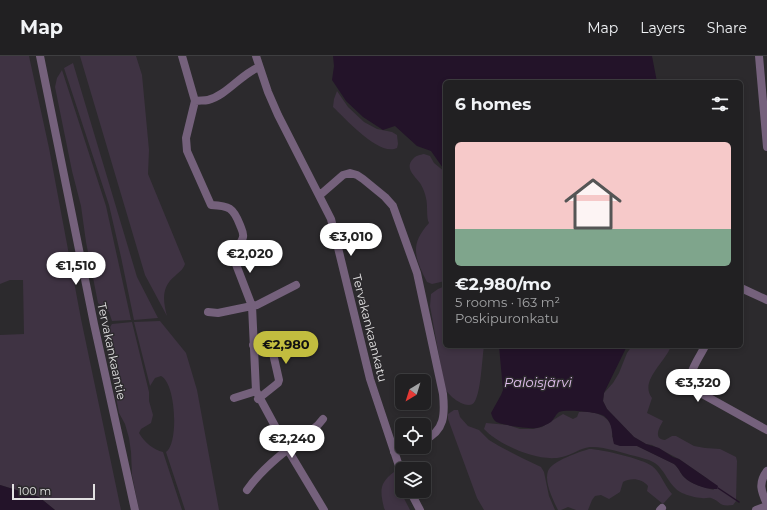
<!DOCTYPE html>
<html lang="en">
<head>
<meta charset="utf-8">
<style>
	body { margin:0; font-family:Montserrat,sans-serif; background:#29282a; color:#f1f3f6; height:100vh; display:flex; flex-direction:column; font-size:15px; white-space:nowrap }
	* { box-sizing:border-box; margin:0 }
	p { font-size:13px; color:#a2a3a5 }
	.icon { flex:none; width:22px; height:22px; fill:none; stroke:currentColor; stroke-width:2; stroke-linecap:round; stroke-linejoin:round }
	.map { position:relative; flex:1; overflow:hidden }
	.drawer { position:absolute; left:443px; top:24px; width:300px; height:268px; display:flex; flex-direction:column; background:#212022; border-radius:6px; box-shadow:0 2px 6px #0003,0 0 0 1px #3e3e40 }
	.drawer>* { flex:none }
	.needle { width:26px; rotate:218deg }
	.buttons { position:absolute; left:395px; top:318px; display:grid; gap:8px }
	.buttons a { display:grid; place-items:center; width:36px; height:36px; border-radius:6px; background:#212022; box-shadow:0 2px 6px #0003,0 0 0 1px #3e3e40; font-size:20px }
	.scale { position:absolute; left:12px; bottom:10px; width:83px; box-sizing:border-box; padding-left:4px; border:2px solid #e2e1e2; border-top:0; font-size:11px; line-height:14px; white-space:nowrap; color:#e2e1e2; -webkit-text-stroke:3px #2c2a2d; paint-order:stroke }
	.price { position:absolute; translate:-50% -34px; padding:0 9px; border-radius:14px; background:#fff; color:#222; font-size:13px; line-height:26px; filter:drop-shadow(0 1px 2px #0008) }
	.price::after { content:''; position:absolute; left:50%; top:24px; width:12px; height:9px; margin-left:-6px; background:inherit; clip-path:polygon(0 0,100% 0,50% 100%) }
	.price.on { background:#c2bd3f; color:#111 }
	ul { padding:0; list-style:none }
	li { display:grid; align-content:center; gap:8px; height:212px; padding:0 12px }
	li+li { border-top:1px solid #3e3e40 }
	li span { display:grid; place-items:center; height:124px; border-radius:6px; color:#555 }
	li>.icon { margin-inline-start:auto }
	span .icon { width:72px; height:72px; fill:#fffc; stroke-width:1 }
	li b { font-size:17px }
	h2 { display:flex; justify-content:space-between; align-items:center; height:48px; padding:0 12px; font-size:17px }
	header { display:flex; align-items:center; gap:24px; box-sizing:border-box; height:56px; padding:0 20px; background:#212022; border-bottom:1px solid #3e3e40 }
	header strong { font-size:19px }
	nav { display:flex; gap:22px; margin-inline-start:auto; font-size:14px }
	.map>svg:first-child { display:block }
</style>
</head>
<body>
<header>
<strong>Map</strong>
<nav><a>Map</a><a>Layers</a><a>Share</a></nav>
</header>
<div class="map">
<svg width="767" height="454" viewBox="0 0 767 454">
	<rect width="100%" height="100%" fill="#2c2a2d"/>
	<path fill="#3f3343" d="M0,0H29L49,92L81,263L121,454H55L39,441L0,429V279L24,278L23,224H10L0,228Z
		M80,0H136L142,19L149,94L148,118L185,208C183,214 179,216 175,220C161,231 163,245 167,260L145,219Z
		M73,7L137,221L158,262L134,264L121,201L109,149L64,12Z
		M62,14L106,150L131,264L112,265L109,256L98,247L86,186L81,150L72,115L55,31L57,22Z
		M337,35L348,51L364,66L377,73L392,76L397,79L398,88L397,92C379,101 345,62 333,51L334,43Z
		M424,98L430,100L434,107L445,116V225L432,228L427,226C415,202 409,189 429,167C426,162 428,149 426,142C425,137 423,132 420,127C415,120 404,112 413,103C416,99 420,99 424,98Z
		M445,230V290H484C482,303 481,335 475,345C472,351 466,349 461,347C455,344 449,339 445,333L430,250L431,238L438,233Z
		M160,265L186,297L197,334L219,454H185L166,396C179,387 176,327 161,320L155,322L150,330L134,266Z
		M132,266L149,336V345L153,359L151,367L141,373L139,377C144,386 154,394 163,396L182,454H139L132,419L131,396L129,382L125,368L119,357L110,310L109,293L105,282L106,277L112,268Z
		M632,290H671C665,307 639,325 652,342L647,357L663,365C659,372 653,383 665,384L672,380H676L694,390L705,392L720,393L736,401L737,405L736,445L733,449C718,451 722,446 711,442C708,441 705,443 702,442C696,442 687,439 682,437C668,430 665,412 653,406C648,403 641,402 635,400C623,397 603,390 590,391C580,392 572,399 562,401C539,407 499,389 484,373L486,367L508,369L520,373H533L542,371L563,358L573,363L577,361L579,356C595,354 616,361 612,381L629,390H637L674,408C679,412 680,417 684,421C692,429 704,431 714,434L708,423L679,403L652,389L646,388L634,381L607,353L603,345L604,337L613,327L619,317L627,297Z
		M454,354H458L460,361L468,370L479,374L489,384L499,390L522,402L541,411L544,416L549,440L555,454H484L477,442L448,363V358Z
		M589,393C601,393 643,403 652,410C661,417 664,429 672,438L663,448L647,435L648,430C643,423 631,421 623,426L620,436L609,443L601,439L595,440L592,444L588,454H576L568,451L561,454H558C553,444 544,426 548,415C552,405 579,396 589,393Z
		M394,416L395,425L410,454H385L384,452C380,435 379,427 394,416Z"/>
	<path fill="#231329" d="M333,0H652L657,26H445V115L431,95L417,90L395,70L383,74L363,61L346,45L332,24L334,10Z
		M499,290H627L604,337L603,345L607,353L634,381L646,388L659,392L673,401L679,403L718,430L717,433C707,434 691,428 684,421C680,417 679,412 674,408L637,390H620L614,388C611,378 614,368 604,360C599,356 565,353 559,356C556,358 554,363 551,366C548,368 541,371 537,372C531,373 499,369 495,365C493,363 492,360 491,357L501,339L503,334Z
		M0,429L39,441L55,454H0Z"/>
	<g fill="none" stroke-linecap="round" stroke-linejoin="round">
		<path stroke="#231329" stroke-width="1.5" d="M718,432L739,446"/>
		<path stroke="#75617c" stroke-width="8" d="M40,0L94,268L135,454
			M182,0L195,45L186,82L187,95L211,149C229,150 233,151 240,169C241,172 244,177 243,181C242,187 236,193 232,198L252,250L256,335L288,394L324,454
			M256,0L268,36L278,59L331,163L370,323L402,419
			M759,0L767,91
			M195,45C199,44 204,45 208,44C227,39 241,18 259,11
			M320,139L343,119L350,117L357,119L363,123L385,141L393,150L417,217L443,338C445,358 445,375 424,384
			M741,232L767,244
			M208,256L218,257L257,249L296,229
			M253,289C260,289 268,287 272,293L279,324L278,327L258,343
			M705,290C699,303 683,321 695,334L767,374
			M234,342L256,335
			M394,396L407,391
			M767,415C758,427 761,435 767,448
			M247,434C265,408 294,389 318,369L323,363
			M410,435L420,454
			M660,454L662,452
			M756,454L767,450"/>
	</g>
	<g text-anchor="middle" dominant-baseline="central" stroke-width="3" stroke-linejoin="round" paint-order="stroke">
		<g font-size="12" fill="#e2e1e2" stroke="#2c2a2d">
			<text transform="translate(370 272) rotate(76)">Tervakankaankatu</text>
			<text transform="translate(112 295) rotate(78)">Tervakankaantie</text>
		</g>
		<g font-size="13" font-style="italic" fill="#e4c0f1" stroke="#2c2a2d">
			<text x="538" y="326">Paloisjärvi</text>
		</g>
	</g>
</svg>
<div class="buttons">
<a><svg class="needle" viewBox="-14 -14 28 28"><path d="M0-13l5 13h-10z" fill="#e53935"/><path d="M0 13l5-13h-10z" fill="#a2a3a5"/></svg></a>
<a><svg class="icon" aria-label="locate" viewBox="0 0 24 24"><circle cx="12" cy="12" r="6"/><path d="M12 2v4M12 18v4M2 12h4M18 12h4"/></svg></a>
<a><svg class="icon" aria-label="layers" viewBox="0 0 24 24"><path d="M12 4l9 5-9 5-9-5zM3 14l9 5 9-5"/></svg></a>
</div>
<div class="scale">100 m</div>
<b class="price" style="left:351px;top:201px">€3,010</b>
<b class="price" style="left:250px;top:218px">€2,020</b>
<b class="price" style="left:76px;top:230px">€1,510</b>
<b class="price on" style="left:286px;top:309px">€2,980</b>
<b class="price" style="left:698px;top:347px">€3,320</b>
<b class="price" style="left:292px;top:403px">€2,240</b>
<section class="drawer">
<h2>6 homes<svg class="icon" aria-label="filters" viewBox="0 0 24 24"><path d="M4 7h16M4 17h16"/><circle cx="9" cy="7" r="2"/><circle cx="15" cy="17" r="2"/></svg></h2>
<ul>
<li><span style="background:linear-gradient(#f6c9c9 70%,#7fa58c 0)"><svg class="icon" aria-label="home" viewBox="0 0 24 24"><path d="M3 11l9-7 9 7M6 9v11h12V9"/></svg></span><div><b>€2,980/mo</b><p>5 rooms · 163 m²</p><p>Poskipuronkatu</p></div></li>
</ul>
</section>
</div>
</body>
</html>
